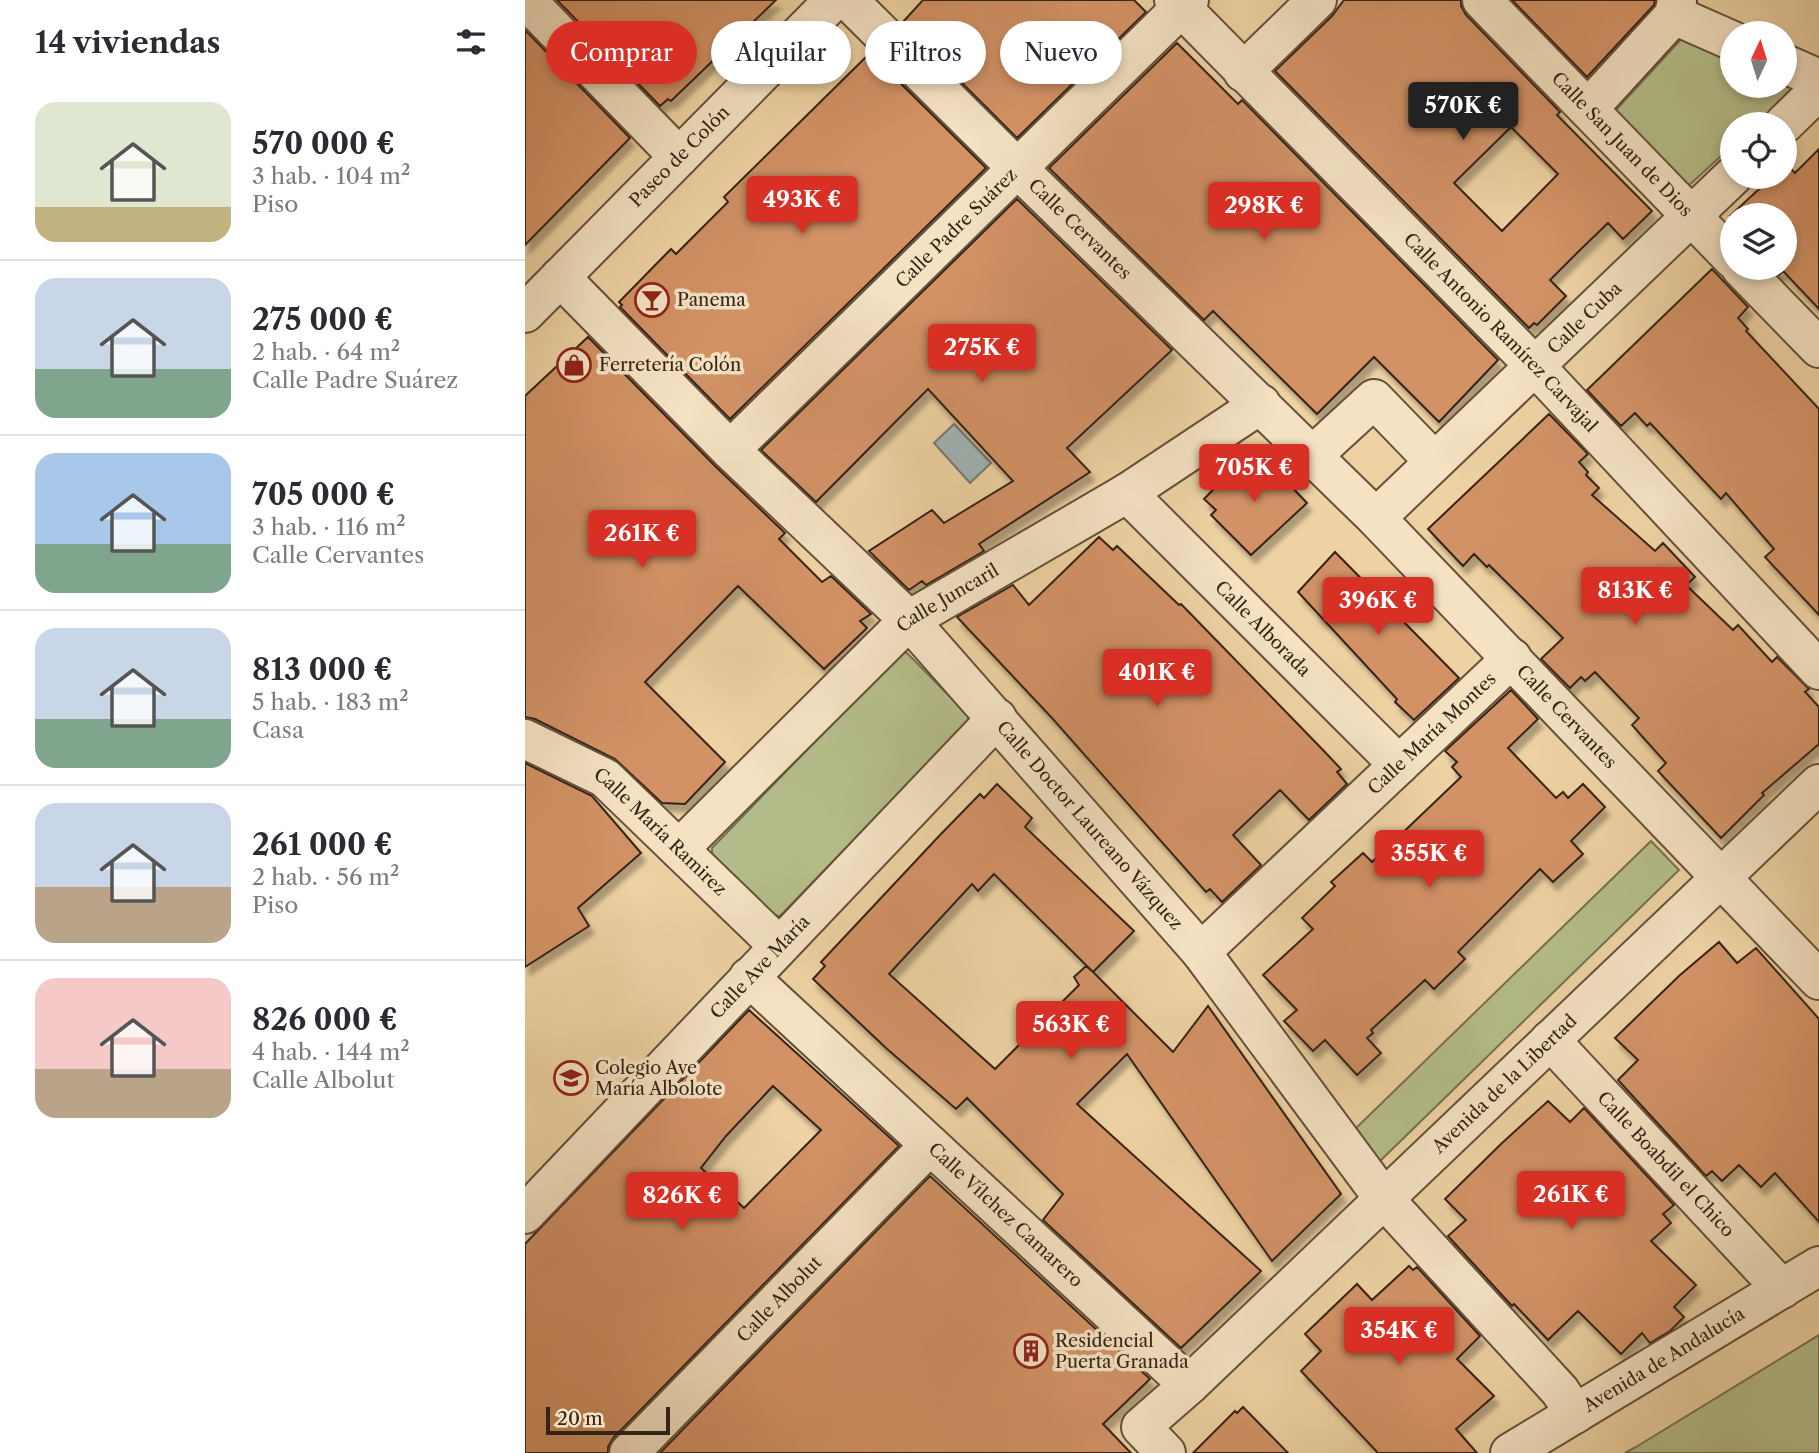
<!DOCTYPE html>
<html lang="es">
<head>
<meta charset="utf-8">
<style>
	body { margin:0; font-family:"Libre Caslon Text",serif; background:#f2f2f3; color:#2b2b33; height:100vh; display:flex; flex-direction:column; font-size:26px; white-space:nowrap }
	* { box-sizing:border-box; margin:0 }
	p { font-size:23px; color:#7c7c81 }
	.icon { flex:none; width:38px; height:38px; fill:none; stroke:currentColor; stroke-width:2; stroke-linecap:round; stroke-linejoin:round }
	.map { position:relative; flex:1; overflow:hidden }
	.drawer { display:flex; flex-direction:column; background:#fff; width:525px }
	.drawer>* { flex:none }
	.top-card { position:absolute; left:21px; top:21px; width:665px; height:63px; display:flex; gap:14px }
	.needle { width:46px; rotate:4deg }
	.fabs { position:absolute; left:1195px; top:21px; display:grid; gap:14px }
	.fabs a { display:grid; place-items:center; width:77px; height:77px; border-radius:50%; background:#fff; box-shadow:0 4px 10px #0003; font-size:35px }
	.scale { position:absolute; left:21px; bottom:18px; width:124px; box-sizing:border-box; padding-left:7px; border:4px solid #352417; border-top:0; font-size:19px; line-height:24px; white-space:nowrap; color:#352417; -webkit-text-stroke:5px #f4e2c3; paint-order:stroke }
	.price { position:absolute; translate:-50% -60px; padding:0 16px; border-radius:7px; background:#d93025; color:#fff; font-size:23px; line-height:46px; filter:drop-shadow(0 2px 4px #0008) }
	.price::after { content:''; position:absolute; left:50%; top:42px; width:21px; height:16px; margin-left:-10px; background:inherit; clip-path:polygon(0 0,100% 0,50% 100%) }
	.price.selected { background:#222; color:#fff }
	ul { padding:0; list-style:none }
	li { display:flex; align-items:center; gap:21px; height:175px; padding:0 35px }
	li+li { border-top:2px solid #e1e1e2 }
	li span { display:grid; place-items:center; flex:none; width:196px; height:140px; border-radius:21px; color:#555 }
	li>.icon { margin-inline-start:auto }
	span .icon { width:84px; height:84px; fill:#fffc; stroke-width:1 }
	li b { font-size:30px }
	h2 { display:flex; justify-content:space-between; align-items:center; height:84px; padding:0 35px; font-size:30px }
	.tag { padding:0 24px; border-radius:32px; background:#fff; box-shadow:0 4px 10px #0003; font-size:24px; line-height:63px }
	.tag.selected { background:#d93025; color:#fff }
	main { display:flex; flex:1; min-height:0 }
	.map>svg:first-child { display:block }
</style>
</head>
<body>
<main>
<section class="drawer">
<h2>14 viviendas<svg class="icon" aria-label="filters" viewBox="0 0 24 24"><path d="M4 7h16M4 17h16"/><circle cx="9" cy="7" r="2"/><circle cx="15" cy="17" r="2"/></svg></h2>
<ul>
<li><span style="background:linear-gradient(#dfe7d0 75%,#c2b280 0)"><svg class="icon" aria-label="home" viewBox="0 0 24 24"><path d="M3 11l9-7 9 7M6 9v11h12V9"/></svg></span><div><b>570 000 €</b><p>3 hab. · 104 m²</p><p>Piso</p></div></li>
<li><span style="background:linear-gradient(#c9d6e8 65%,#7fa58c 0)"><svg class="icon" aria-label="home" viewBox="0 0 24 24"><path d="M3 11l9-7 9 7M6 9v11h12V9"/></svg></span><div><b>275 000 €</b><p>2 hab. · 64 m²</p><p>Calle Padre Suárez</p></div></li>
<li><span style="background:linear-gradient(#a9c7e8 65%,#7fa58c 0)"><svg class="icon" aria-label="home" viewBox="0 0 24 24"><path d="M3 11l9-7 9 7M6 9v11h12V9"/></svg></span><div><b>705 000 €</b><p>3 hab. · 116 m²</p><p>Calle Cervantes</p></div></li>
<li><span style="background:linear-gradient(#c9d6e8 65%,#7fa58c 0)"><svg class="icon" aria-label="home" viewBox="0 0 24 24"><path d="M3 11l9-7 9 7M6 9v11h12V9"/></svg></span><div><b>813 000 €</b><p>5 hab. · 183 m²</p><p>Casa</p></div></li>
<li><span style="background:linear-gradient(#c9d6e8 60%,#b9a48a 0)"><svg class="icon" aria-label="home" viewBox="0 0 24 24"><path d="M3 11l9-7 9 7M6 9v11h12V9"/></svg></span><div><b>261 000 €</b><p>2 hab. · 56 m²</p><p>Piso</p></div></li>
<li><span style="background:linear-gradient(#f6c9c9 65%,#b9a48a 0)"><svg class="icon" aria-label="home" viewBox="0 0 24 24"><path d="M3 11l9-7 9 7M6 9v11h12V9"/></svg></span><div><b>826 000 €</b><p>4 hab. · 144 m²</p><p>Calle Albolut</p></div></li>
</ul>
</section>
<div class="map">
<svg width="1294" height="1453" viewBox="0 0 1294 1453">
	<defs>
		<filter id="shadow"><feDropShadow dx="4.5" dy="8" stdDeviation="2" flood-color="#0004"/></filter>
	</defs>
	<rect width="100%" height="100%" fill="#eed2a3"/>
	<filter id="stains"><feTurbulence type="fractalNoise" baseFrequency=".00286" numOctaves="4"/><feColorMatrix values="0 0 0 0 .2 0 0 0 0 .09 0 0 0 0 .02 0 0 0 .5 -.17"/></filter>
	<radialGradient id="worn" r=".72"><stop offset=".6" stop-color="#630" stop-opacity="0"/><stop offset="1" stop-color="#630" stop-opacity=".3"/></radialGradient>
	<path fill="#b4bd89" stroke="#747050" stroke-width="2" d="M1160,35L1207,58L1208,86H1260V83L1271,89L1232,124H1208L1207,146L1161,188L1089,112Z
		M376,653H382L443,715V722L255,916L247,915L187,855V848Z
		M1126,841L1154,870L855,1161L827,1132Z
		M1294,1335V1453H1100L1111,1447Z"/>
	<path fill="#a0b4b3" stroke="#757a75" stroke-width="2" d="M429,424L466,463L445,483L409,443Z"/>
	<path fill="#d29266" stroke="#352417" stroke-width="2" fill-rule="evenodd" filter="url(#shadow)" d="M32,0H251L146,101L143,99L135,106Z
		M398,0H609L621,12L492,138L377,23Z
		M819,0H936V6L941,15L1035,112L1032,115L1127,211L1098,239L1083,223L1053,252L1025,280L1041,296L1012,325L1009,323L1004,328L750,71L807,16ZM986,127L1033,174L977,231L929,183Z
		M987,0H1130L1129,5L1062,77Z
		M0,30L105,138L0,245Z
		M652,43L713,104L717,100L973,360L914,422L849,357L792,414L688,311L679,320L524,168Z
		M345,53L461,168L205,419L95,307L97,305L94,302L146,249L151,254L203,202L199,197Z
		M1294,149V309L1258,271L1254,275L1246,268H1260V215H1206L1247,177H1260L1261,164L1270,173Z
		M492,199L647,350L542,448L565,472L454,544L459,551L401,585L397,581L384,590L344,551L407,510L419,523L488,481L403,389L291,502L236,450Z
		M1187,269L1223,307L1213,318L1223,329L1221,331L1294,409V615L1240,557L1249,549L1201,493L1196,499L1125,423L1122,426L1110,413L1096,426L1062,390Z
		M63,337L190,466L260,533L254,539L297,582L306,576L346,614L335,621L342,628L299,669L213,586L120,682L200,762L160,804L137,803L90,759L10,719L0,717V396Z
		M1024,414L1063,454L1054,462L1063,472L1061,475L1074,488L1067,495L1130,551L1138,543L1170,577L1161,585L1208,630L1213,625L1247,662L1252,657L1284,689L1280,692L1294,707V744L1237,793L1239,795L1196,838L1133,771L1141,763L1107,725L1114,718L1070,672L1060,681L1056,677L1045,688L1016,659L1038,638L964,565L962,567L949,554L938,566L903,529Z
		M718,459L731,472L742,461L782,503L726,555L686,515L691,510L679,499Z
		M574,537L588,550L592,546L654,605L656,604L797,749L816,769L812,772L822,784L784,820L755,790L708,835L736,865L697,902L685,889L681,892L527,718L432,617L488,585L504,605Z
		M810,552L934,678L889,720L870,702L872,699L773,592Z
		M986,690L1013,719L983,748L1031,798L1038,792L1043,798L1058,784L1080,807L1046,841L1058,854L1028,882L1015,869L933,952L940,959L909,989L900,980L846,1030L848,1033L842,1038L856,1053L832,1075L800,1040L788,1051L759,1021L772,1010L738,975L788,929L777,918L810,886L806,882L838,853L847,862L936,777L927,767L932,762L920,751Z
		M0,763L67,796L116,853L53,908L64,926L0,967Z
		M472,784L507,818L500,827L609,931L568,972L648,1052L683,1006L816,1194L747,1261L602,1054L552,1104L736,1271L656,1348L518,1220L538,1194L442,1098L431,1109L361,1048L288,979L300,966L296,962L415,835L455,794L459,798ZM469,874L568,972L561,966L549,977L554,985L470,1069L364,974L447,884L453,891Z
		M1194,942L1212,963L1231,948L1294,1019V1222L1250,1173L1236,1187L1214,1165L1197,1181L1187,1171L1181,1176L1093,1080L1113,1060L1090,1038L1155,975Z
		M224,1010L374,1146L88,1438L83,1447V1453H0V1244ZM248,1086L296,1130L219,1208L176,1168L201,1136Z
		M1023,1101L1045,1122L1059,1108L1149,1205L1138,1214L1146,1223L1126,1241L1171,1285L1149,1307L1159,1317L1145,1331L1125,1343L1117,1333L1096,1354L1053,1311L1023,1340L989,1304L987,1306L923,1236L941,1220L920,1199L976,1144Z
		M405,1176L625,1379L578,1424L606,1453H135Z
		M884,1266L888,1270L892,1267L955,1336L932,1359L969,1396L931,1429L952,1453H853L776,1371L796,1351L780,1334L832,1284L847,1300Z
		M718,1407L763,1453H668L710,1411L712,1413Z"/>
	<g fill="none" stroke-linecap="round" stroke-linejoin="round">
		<g stroke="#63503a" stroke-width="42">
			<g id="minor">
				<path d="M1,0L154,157"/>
				<path id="s1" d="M323,0L491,167L851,518L1294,980"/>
				<path id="s2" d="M649,0L1009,365L1294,670"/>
				<path id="s3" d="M957,0L1208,259"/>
				<path d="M1149,15L1208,41"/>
				<path d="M1260,64L1294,79"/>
				<path d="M718,72L792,0"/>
				<path d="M1063,109L1149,15L1152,0"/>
				<path d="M1259,124L1294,90"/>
				<path d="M1216,268L1294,348"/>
				<path id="s4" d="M35,277L205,450L384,620L676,952L859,1199L1035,1391L1050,1414"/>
				<path id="s5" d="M0,313L309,0"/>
				<path id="s6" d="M205,450L664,0"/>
				<path d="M788,455L849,399L909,461"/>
				<path id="s7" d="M602,493L874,765"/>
				<path id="s8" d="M851,518L1208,176"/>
				<path id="s9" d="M0,739L80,778L254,946"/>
				<path id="s10" d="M154,849L384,620L602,493L736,404"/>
				<path id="s11" d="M676,952L987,658"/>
				<path id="s12" d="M224,977L664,1385"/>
				<path id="s13" d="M1025,1040L1257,1289"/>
				<path id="s14" d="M0,1214L472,718"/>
				<path id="s15" d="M104,1453L405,1145"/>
				<path id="s16" d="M641,1453L616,1427L664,1385L1294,784"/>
				<path id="s17" d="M985,1453L1294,1266"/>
			</g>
		</g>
		<use href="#minor" stroke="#f4e2c3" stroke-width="38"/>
	</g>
	<defs>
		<g id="bar-ring" transform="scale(1.75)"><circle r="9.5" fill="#f4e2c3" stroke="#8f2418" stroke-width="1.5"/><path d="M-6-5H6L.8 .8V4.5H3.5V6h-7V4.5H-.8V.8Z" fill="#8f2418"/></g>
		<g id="shop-ring" transform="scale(1.75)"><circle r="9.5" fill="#f4e2c3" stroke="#8f2418" stroke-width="1.5"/><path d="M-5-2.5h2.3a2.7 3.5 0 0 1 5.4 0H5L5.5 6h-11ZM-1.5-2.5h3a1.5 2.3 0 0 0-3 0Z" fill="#8f2418"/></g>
		<g id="school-ring" transform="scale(1.75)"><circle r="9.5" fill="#f4e2c3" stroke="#8f2418" stroke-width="1.5"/><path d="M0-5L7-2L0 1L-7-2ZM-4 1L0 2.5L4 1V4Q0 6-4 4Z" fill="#8f2418"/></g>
		<g id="building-ring" transform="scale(1.75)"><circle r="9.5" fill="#f4e2c3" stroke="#8f2418" stroke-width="1.5"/><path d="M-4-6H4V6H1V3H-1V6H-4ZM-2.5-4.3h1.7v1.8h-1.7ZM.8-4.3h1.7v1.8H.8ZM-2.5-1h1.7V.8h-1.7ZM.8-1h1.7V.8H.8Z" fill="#8f2418"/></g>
	</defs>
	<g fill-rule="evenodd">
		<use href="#bar-ring" x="127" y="300"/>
		<use href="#shop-ring" x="49" y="365"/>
		<use href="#school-ring" x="46" y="1078"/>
		<use href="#building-ring" x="506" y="1351"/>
	</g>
	<g text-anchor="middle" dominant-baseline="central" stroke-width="7" stroke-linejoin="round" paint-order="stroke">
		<g font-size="18" fill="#352417" stroke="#f4e2c3">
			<text stroke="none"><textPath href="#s3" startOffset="201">Calle San Juan de Dios</textPath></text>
			<text stroke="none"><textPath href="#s5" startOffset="220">Paseo de Colón</textPath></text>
			<text stroke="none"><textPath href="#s6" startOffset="317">Calle Padre Suárez</textPath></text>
			<text stroke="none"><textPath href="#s1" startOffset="326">Calle Cervantes</textPath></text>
			<text stroke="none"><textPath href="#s8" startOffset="289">Calle Cuba</textPath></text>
			<text stroke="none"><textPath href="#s2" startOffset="466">Calle Antonio Ramírez Carvajal</textPath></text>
			<text stroke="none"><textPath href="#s10" startOffset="369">Calle Juncaril</textPath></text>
			<text stroke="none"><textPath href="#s7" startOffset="192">Calle Alborada</textPath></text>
			<text stroke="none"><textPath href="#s1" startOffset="1015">Calle Cervantes</textPath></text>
			<text stroke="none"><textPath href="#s11" startOffset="318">Calle María Montes</textPath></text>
			<text stroke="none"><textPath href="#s4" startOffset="763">Calle Doctor Laureano Vázquez</textPath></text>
			<text stroke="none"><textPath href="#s9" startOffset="166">Calle María Ramirez</textPath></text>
			<text stroke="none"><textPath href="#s14" startOffset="341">Calle Ave María</textPath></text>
			<text stroke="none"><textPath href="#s16" startOffset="536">Avenida de la Libertad</textPath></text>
			<text stroke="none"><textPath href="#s13" startOffset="170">Calle Boabdil el Chico</textPath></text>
			<text stroke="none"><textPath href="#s12" startOffset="350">Calle Vílchez Camarero</textPath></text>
			<text stroke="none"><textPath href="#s15" startOffset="215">Calle Albolut</textPath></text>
			<text stroke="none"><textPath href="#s17" startOffset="180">Avenida de Andalucía</textPath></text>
		</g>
		<g font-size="18" fill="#352417" stroke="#f4e2c3" text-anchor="start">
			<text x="152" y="300">Panema</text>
			<text x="74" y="365">Ferretería Colón</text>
			<text x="70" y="1068">Colegio Ave<tspan x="70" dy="21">María Albolote</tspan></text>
			<text x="530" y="1341">Residencial<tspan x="530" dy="21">Puerta Granada</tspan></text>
		</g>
	</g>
	<rect width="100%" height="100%" filter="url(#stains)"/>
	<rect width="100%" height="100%" fill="url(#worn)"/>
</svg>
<div class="fabs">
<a><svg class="needle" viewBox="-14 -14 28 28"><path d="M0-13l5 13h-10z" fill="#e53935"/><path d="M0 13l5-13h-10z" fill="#7c7c81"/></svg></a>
<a><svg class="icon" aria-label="locate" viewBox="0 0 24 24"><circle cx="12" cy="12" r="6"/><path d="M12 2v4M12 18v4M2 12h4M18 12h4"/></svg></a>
<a><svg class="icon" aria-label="layers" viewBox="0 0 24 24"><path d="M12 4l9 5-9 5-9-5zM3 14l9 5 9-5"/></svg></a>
</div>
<div class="scale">20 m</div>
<b class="price selected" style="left:938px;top:142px">570K €</b>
<b class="price" style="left:277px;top:236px">493K €</b>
<b class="price" style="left:739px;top:242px">298K €</b>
<b class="price" style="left:457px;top:384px">275K €</b>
<b class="price" style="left:729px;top:504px">705K €</b>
<b class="price" style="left:117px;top:570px">261K €</b>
<b class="price" style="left:1110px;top:627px">813K €</b>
<b class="price" style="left:853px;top:637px">396K €</b>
<b class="price" style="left:632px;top:709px">401K €</b>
<b class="price" style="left:904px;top:890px">355K €</b>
<b class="price" style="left:546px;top:1061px">563K €</b>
<b class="price" style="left:1046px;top:1231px">261K €</b>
<b class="price" style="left:157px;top:1232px">826K €</b>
<b class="price" style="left:874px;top:1367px">354K €</b>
<div class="top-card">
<a class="tag selected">Comprar</a>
<a class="tag">Alquilar</a>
<a class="tag">Filtros</a>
<a class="tag">Nuevo</a>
</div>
</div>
</main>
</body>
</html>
